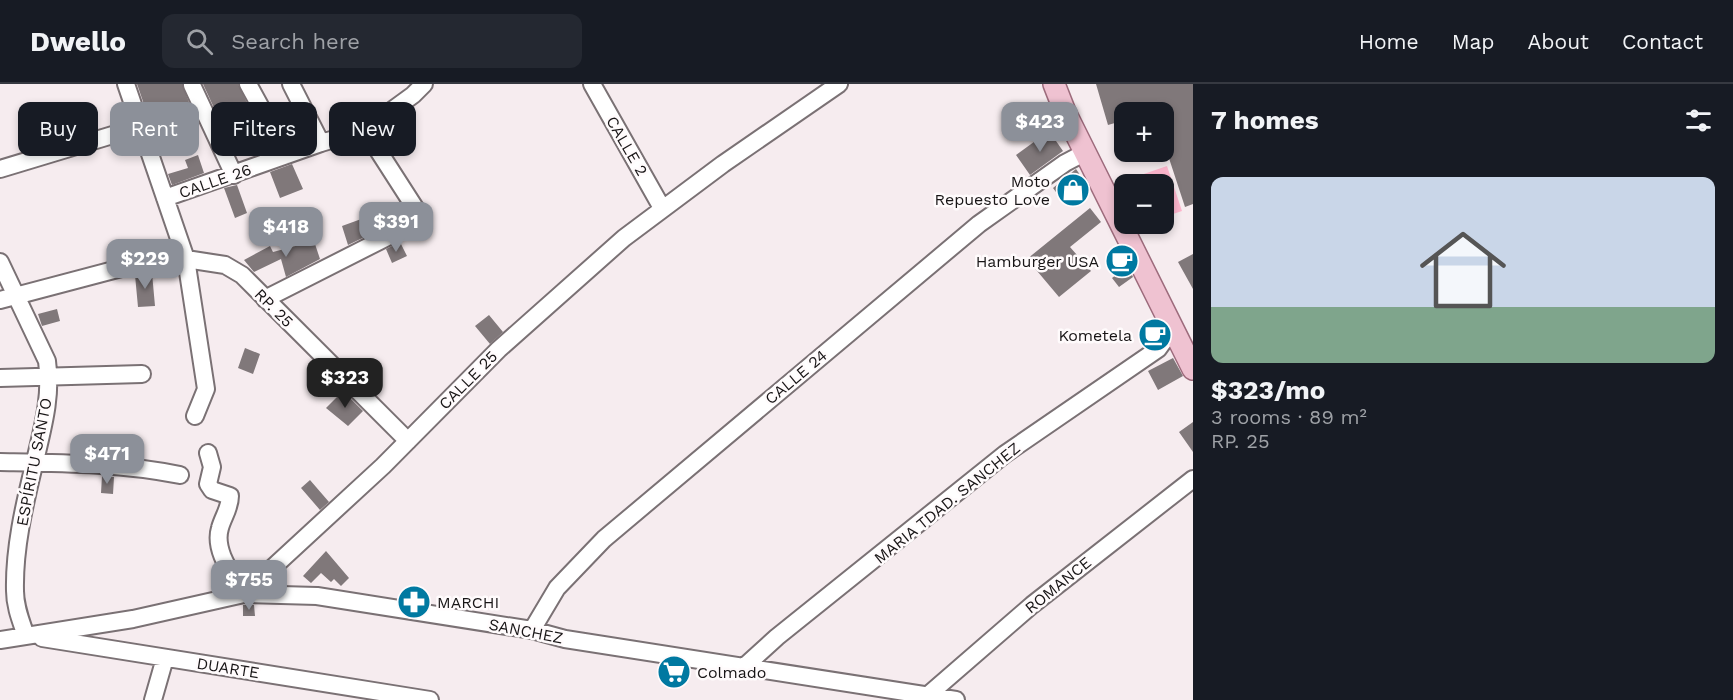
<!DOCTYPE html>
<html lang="en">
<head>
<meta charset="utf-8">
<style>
	body { margin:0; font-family:"Work Sans",sans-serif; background:#242831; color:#f1f3f6; height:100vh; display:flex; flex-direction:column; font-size:22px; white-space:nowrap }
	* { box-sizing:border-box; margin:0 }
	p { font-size:20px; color:#9ea1a6 }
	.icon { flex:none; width:33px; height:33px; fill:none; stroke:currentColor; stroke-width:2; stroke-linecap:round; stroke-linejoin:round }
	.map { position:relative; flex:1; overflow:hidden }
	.drawer { display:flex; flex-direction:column; background:#171b24; width:540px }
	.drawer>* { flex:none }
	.top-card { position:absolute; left:18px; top:18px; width:570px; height:54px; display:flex; gap:12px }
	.tools { position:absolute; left:1114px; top:18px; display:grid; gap:12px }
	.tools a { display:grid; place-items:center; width:60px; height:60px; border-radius:12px; background:#171b24; box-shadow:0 3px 9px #0003; font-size:30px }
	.price { position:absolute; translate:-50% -51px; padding:0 14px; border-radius:12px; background:#8c9099; color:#fff; font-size:20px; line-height:39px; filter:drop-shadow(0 2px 3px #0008) }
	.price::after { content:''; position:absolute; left:50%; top:36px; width:18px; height:14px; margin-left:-9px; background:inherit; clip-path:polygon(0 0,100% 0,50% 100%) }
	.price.selected { background:#222; color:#fff }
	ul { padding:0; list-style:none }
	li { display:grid; align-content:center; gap:12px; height:318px; padding:0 18px }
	li span { display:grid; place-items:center; height:186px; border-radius:12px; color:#555 }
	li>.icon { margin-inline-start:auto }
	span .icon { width:108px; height:108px; fill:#fffc; stroke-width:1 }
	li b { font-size:26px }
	h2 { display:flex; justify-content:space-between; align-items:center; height:72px; padding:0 18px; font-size:26px }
	.chip { padding:0 21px; border-radius:12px; background:#171b24; box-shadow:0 3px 9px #0003; font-size:21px; line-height:54px }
	.chip.selected { background:#8c9099; color:#fff }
	header { display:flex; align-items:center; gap:36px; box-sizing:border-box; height:84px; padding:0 30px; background:#171b24; border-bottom:2px solid #363941 }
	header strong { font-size:28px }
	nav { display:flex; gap:33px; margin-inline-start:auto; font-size:21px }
	.search { width:420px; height:54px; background:#242831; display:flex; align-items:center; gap:15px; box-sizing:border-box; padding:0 21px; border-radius:12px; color:#9ea1a6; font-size:22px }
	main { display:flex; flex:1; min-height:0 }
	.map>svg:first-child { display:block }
</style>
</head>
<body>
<header>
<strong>Dwello</strong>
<div class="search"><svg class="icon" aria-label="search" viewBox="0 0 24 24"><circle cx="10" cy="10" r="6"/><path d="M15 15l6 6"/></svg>Search here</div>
<nav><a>Home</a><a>Map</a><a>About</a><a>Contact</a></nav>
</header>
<main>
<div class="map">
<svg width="1193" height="616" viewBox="0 0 1193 616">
	<rect width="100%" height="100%" fill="#f6ecef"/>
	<path fill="#feb7ce" d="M1167,82L1182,127L1164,133V100H1141L1138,92Z"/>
	<path fill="#80787a" d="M137,0H182L192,26L170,33L172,38L169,39L174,56L158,61Z
		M203,0H238L249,23L238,27L235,20L215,26Z
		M1096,0H1193V120L1185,123L1164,59V24L1148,28H1125V36L1108,41Z
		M1049,47L1063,67L1030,91L1016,71Z
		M198,71L204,89L172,101L168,90L188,84L185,76Z
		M292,80L303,105L280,114L270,88Z
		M1076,85L1087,101L1064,119L1053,104Z
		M237,101L247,129L235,134L224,104Z
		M1090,124L1101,138L1070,163L1091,187L1059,213L1027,175Z
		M375,130L381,145L348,161L342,142Z
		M314,157L320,175L286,193L281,175L254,188L244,176L270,162L273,168Z
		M400,158L407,172L392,179L386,165Z
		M1193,170V205L1178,178Z
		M1128,182L1133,193L1119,203L1112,194Z
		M152,189L155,222L138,223L135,191Z
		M57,225L60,237L42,242L38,230Z
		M489,231L503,248L490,260L475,242Z
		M1156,240L1159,246L1149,257L1144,244Z
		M245,264L260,270L253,290L238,284Z
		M1173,274L1183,292L1158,306L1148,287Z
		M343,307L363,327L348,342L326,324Z
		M1193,338V368L1179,348Z
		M102,392L114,393L113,410L101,409Z
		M310,396L329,418L320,426L301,404Z
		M326,467L349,494L341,502L334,495L331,498L321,489L311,499L303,492Z
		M243,521H254L255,532H243Z"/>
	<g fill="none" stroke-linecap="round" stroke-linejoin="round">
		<g stroke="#7a7174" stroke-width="20">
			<path id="minor" d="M126,0L186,175L206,305L195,332
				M248,0L287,71
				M291,0L321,59
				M592,0L662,124
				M192,1L234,91
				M0,85L139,43
				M165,114L321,59L365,46L413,11L424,0
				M0,178L47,277C52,314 42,346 34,381C24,422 14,465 15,507C15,523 21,537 26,552
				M265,215L417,138L419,130L365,46
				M0,216L144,178L186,175L225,181L242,191L408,357
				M0,294L142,290
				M208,369L212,383L208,400L212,406L230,412C230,424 223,433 220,444C213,467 233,491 244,510L383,382L499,265L624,154L723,80L839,0
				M0,378C61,379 120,379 180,391
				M532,546L557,504L604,455L979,140L1065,79L1086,68
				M42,554L430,616
				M0,556L133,535L244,510L317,512L532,546L565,555L956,616
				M744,583L777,553L1005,370L1158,265L1166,254L1175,248
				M927,612L1032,521L1193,395
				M153,616L165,574"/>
		</g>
		<g stroke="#9d6b7c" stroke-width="24">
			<path id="major" d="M1054,0L1065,28L1193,285"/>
		</g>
		<use href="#minor" stroke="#fff" stroke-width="16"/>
		<use href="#major" stroke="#efc2d1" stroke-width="21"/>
	</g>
	<defs>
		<g id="shop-disc" transform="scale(1.725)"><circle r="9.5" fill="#0079a1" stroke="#fffbfc"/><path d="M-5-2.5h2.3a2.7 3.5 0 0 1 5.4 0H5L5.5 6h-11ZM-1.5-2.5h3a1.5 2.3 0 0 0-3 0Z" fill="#fff"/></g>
		<g id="cafe-disc" transform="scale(1.725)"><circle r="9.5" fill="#0079a1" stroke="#fffbfc"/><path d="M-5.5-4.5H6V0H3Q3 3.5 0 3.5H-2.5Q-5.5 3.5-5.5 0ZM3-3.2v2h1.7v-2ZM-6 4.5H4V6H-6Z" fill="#fff"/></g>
		<g id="pharmacy-disc" transform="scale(1.725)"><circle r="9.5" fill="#0079a1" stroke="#fffbfc"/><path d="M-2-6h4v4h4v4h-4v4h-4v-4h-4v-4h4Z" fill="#fff"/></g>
		<g id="supermarket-disc" transform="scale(1.725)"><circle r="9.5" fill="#0079a1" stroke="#fffbfc"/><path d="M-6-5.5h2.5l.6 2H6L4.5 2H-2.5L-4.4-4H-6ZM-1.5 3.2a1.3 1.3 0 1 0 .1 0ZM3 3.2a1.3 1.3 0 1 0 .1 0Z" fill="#fff"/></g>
	</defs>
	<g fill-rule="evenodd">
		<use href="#shop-disc" x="1073" y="106"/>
		<use href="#cafe-disc" x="1122" y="177"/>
		<use href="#cafe-disc" x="1155" y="251"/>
		<use href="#pharmacy-disc" x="414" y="518"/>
		<use href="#supermarket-disc" x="674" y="588"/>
	</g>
	<g text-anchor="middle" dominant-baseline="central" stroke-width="5" stroke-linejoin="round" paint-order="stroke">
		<g font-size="16" fill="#181516" stroke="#fffbfc">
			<text transform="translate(627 62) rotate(60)">CALLE 2</text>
			<text transform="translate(215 97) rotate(-19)">CALLE 26</text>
			<text transform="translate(274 224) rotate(45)">RP. 25</text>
			<text transform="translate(796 293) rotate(-40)">CALLE 24</text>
			<text transform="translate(468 296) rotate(-45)">CALLE 25</text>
			<text transform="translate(34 378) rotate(-79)">ESPÍRITU SANTO</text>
			<text transform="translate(947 419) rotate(-39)">MARIA TDAD. SANCHEZ</text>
			<text transform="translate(1058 501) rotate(-39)">ROMANCE</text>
			<text transform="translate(526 547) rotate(11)">SANCHEZ</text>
			<text transform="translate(228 584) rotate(9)">DUARTE</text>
		</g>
		<g font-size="16" fill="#181516" stroke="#fffbfc" text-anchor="end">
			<text x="1050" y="97">Moto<tspan x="1050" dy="18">Repuesto Love</tspan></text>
			<text x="1099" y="177">Hamburger USA</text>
			<text x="1132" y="251">Kometela</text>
			<text x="437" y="518" text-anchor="start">MARCHI</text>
			<text x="697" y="588" text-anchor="start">Colmado</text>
		</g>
	</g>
</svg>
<div class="tools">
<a>+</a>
<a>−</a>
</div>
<b class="price" style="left:1040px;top:69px">$423</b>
<b class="price" style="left:396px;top:169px">$391</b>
<b class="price" style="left:286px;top:174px">$418</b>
<b class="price" style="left:145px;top:206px">$229</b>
<b class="price selected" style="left:345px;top:325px">$323</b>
<b class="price" style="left:107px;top:401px">$471</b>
<b class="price" style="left:249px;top:527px">$755</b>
<div class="top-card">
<a class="chip">Buy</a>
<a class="chip selected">Rent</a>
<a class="chip">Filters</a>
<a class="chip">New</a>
</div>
</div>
<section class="drawer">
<h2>7 homes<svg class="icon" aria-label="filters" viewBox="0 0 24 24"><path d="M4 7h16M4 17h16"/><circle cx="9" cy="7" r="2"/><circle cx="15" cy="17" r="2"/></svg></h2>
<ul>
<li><span style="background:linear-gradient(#c9d6e8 70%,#7fa58c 0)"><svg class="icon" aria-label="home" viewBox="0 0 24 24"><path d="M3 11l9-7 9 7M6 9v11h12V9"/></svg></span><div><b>$323/mo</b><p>3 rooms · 89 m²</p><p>RP. 25</p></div></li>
</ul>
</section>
</main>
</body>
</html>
